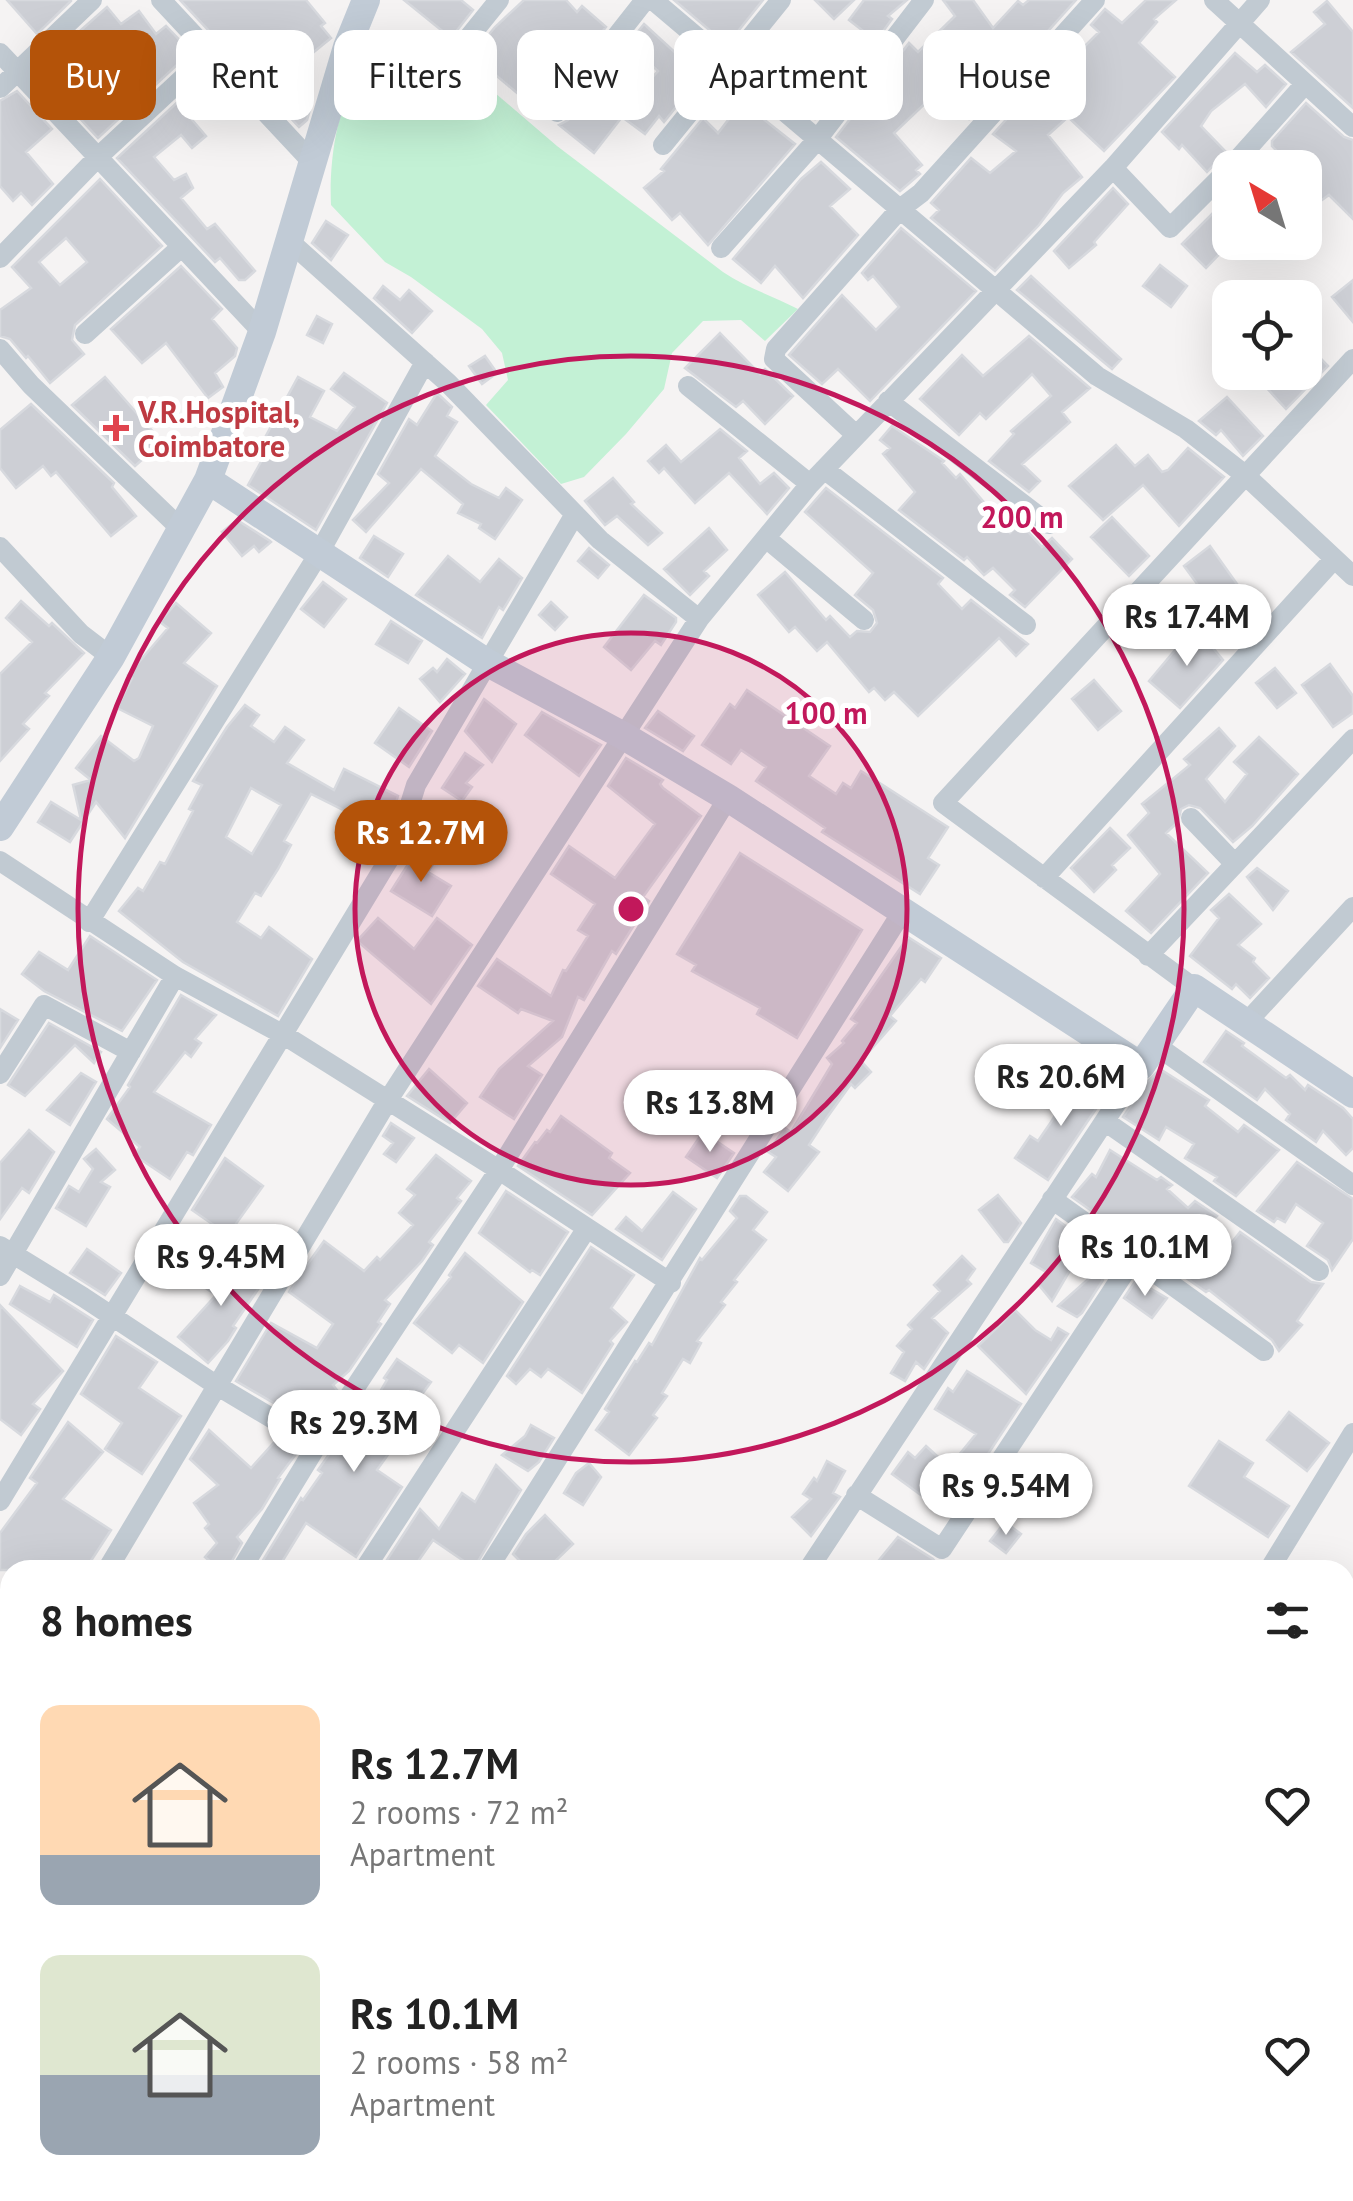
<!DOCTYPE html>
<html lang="en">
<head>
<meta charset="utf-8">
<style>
	body { margin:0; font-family:"PT Sans",sans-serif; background:#f2f2f2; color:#222; height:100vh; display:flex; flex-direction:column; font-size:38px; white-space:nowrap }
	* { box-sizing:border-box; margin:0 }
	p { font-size:32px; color:#767676 }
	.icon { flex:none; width:55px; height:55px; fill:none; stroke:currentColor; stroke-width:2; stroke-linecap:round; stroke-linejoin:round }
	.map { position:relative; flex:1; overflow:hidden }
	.side { position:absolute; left:0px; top:1560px; width:1355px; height:642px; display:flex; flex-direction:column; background:#fff; border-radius:30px 30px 0 0; box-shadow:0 10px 40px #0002 }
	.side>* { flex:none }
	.hud { position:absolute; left:30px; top:30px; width:1295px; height:90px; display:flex; gap:20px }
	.needle { width:65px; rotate:322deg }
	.tools { position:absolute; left:1212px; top:150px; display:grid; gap:20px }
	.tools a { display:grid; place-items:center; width:110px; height:110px; border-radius:20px; background:#fff; box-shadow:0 10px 40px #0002; font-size:50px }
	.price { position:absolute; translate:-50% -85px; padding:0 22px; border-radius:35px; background:#fff; color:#222; font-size:32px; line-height:65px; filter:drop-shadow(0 2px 5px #0008) }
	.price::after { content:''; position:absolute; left:50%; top:60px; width:30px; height:22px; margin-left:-15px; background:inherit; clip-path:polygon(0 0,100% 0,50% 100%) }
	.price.on { background:#b45309; color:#fff }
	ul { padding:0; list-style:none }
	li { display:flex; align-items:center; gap:30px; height:250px; padding:0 40px }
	li span { display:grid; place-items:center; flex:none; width:280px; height:200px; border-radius:20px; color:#555 }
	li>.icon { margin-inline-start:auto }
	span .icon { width:120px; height:120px; fill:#fffc; stroke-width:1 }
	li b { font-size:42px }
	h2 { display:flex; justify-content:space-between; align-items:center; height:120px; padding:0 40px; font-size:42px }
	.tag { padding:0 35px; border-radius:20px; background:#fff; box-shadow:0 10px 40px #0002; font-size:35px; line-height:90px }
	.tag.on { background:#b45309; color:#fff }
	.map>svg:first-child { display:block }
</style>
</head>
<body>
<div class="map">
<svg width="1353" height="2201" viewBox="0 0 1353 2201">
	<rect width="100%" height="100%" fill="#f5f3f3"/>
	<path fill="#c3f1d5" d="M363,70L414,75L430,81H481L557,146L723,272C745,287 773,296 798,309L765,341L741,320L703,321L672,353L664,389L626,434L584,477L561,484L486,405L508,380L502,353L482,329L411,277L385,262L331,205C329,165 336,101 363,70Z"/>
	<path fill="#cdcfd5" stroke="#d7d9de" stroke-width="2.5" fill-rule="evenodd" d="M7,0H71V1L37,34Z
		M180,0H306L325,23L321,26L331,38L309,56L300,45L274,64L311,106L307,120L299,127Z
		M404,0H461L473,10L451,38Z
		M524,0H566L577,12L582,6L606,27L546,104L542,114L472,55L495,27Z
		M674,0H763L727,45Z
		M815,0H854L834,19Z
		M864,0H907L888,16L892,19L876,41L849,20Z
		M943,0H973L993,28L1018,1L1023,5L1029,0H1076L969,119L936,93L894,133L922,165L916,170L920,174L900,191L836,137L909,43L918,52L955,16Z
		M1146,0H1176L1154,19L1157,22L1139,43L1175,77L1104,151L1068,117L1048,135L1082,177L1063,193L1039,225L995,271L931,218L939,210L931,203L971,158L990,173L1016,151L993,134L1070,49L1076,55L1099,32L1091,25L1105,9L1122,23Z
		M1327,1L1353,32V108L1291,52L1325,24L1314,12Z
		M107,7L121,24L139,11L156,34L166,26L191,52L98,138L37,72L55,56L89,94L114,72L80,31Z
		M644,24L693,69L697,65L704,72L664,122L659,116L645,134L622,117L594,153L559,125L568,120L608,69L633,98L658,71L628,44Z
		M772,33L807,73L823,58L839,75L824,88L833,96L815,119L748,62Z
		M1235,53L1257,72L1265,65L1286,84L1266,107L1245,84L1211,111L1201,126L1226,152L1207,172L1182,145L1179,149L1162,132Z
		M210,72L225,88L188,115L206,136L192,148L181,135L154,157L174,180L186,174L193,188L181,198L207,229L215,224L255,271L245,280H239L220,258L215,262L117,158Z
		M17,91L52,129L26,152L53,184L32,205L21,193L13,201L0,186V101Z
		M742,102L795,144L708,245L680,213L672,220L644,188L664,171L661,169L703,118L718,133Z
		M1306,103L1344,137L1353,140V219L1329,195L1322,200L1305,177V168H1293L1272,146V141Z
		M821,162L850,189L830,206L858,235L803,298L775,266L761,283L733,259L801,179Z
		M100,179L162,246L75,325L72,340L84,354L50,383L28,356L26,358L10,339L0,336V310L31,288L12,267ZM66,238L87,262L60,285L39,262Z
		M1230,187V243L1206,268L1182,244L1230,196L1226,192Z
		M1113,188L1128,204L1094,242L1096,245L1069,268L1054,251Z
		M326,221L348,235L331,260L312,243Z
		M901,228L976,291L870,401L838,369L822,384L789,355L842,295L876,330L899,307L873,276L868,280L862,273Z
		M1160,265L1187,286L1171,307L1143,286Z
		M181,266L222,309L212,319L237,348L235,356L215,373L223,387L208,398L166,343L142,363L111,329Z
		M1031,276L1121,359L1112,369L1017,290Z
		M1353,280V322L1332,297Z
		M383,286L400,300L409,290L432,311L412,333L374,298Z
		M317,316L332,324L323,343L307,335Z
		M720,333L760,374L765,369L793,396L765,424L743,401L736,407L685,368Z
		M1029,336L1090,388L1062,412L1070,422L1022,464L1040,481L1029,492L989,461L1014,434L1011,431L1051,396L1032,374L986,419L980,413L959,435L920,399L962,355L983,376Z
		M1305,342L1328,366L1286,409L1252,372H1305Z
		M485,356L497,373L482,384L469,366Z
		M344,373L387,403L316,530L248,485L263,458L256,454L298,377L324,391L310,417L337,431L355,407L331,389Z
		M105,377L162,442L135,466L72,405Z
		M437,393L452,407L447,416L457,422L435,456L471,484L499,498L506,488L522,500L495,539L479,528L481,524L458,513L463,504L421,469L366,532L353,520L389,483L378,474L409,419L417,425Z
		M1227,397L1263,436L1243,456L1221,430L1216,435L1199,421Z
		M31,404L114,483L112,487L136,516L111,536L56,472L51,476L43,466L16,488L0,468V430Z
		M892,426L944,461L942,463L956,478L960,474L1010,533L1020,523L1042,547L1052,538L1072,559L1025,607L1010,595L1015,590L993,568L984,575L967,557L964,560L899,510L915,492L883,454L890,448L880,440Z
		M720,429L747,451L739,458L760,484L774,473L789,488L767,514L729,473L695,503L664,468L659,473L648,461L666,445L681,462Z
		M1116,445L1135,466L1148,455L1162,472L1168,470L1188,448L1224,477L1179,526L1143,485L1103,520L1069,486Z
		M613,478L634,502L631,504L662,533L648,545L617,516L605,525L585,501Z
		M826,488L943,578L938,584L962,609L971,600L1028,644L1016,656L999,638L918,716L894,692L885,700L874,688L869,692L827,642L817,651L795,627L789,632L758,595L785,572L826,620L830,616L850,637L857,631L870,632L877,623L873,610L855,595L873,573L805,512Z
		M1112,517L1149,556L1129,576L1091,537Z
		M237,520L270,541L271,542L259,552L254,546L242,556L222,532Z
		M709,528L727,550L704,571L709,576L690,595L664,569Z
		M374,536L403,554L388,577L360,558Z
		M1210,546L1237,584L1211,603L1184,566Z
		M589,548L609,565L598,578L578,561Z
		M448,556L480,582L499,559L522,578L503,610L499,607L482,638L416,595Z
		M323,582L346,599L324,627L301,609Z
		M644,595L676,618V622L661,645L655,641L631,670L604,647Z
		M21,601L49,626L52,623L84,653L45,693L49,696L23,724L29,729L0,761V674L32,642L6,618Z
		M551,602L567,617L555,630L539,615Z
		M176,603L211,633L184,663L217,686L125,838L96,802L70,842L38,822L51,802L81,820L73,785L91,780L76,768L101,736L134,761L139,758L153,726L117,708L132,678L128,675L168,628L160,622Z
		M391,621L422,641L408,663L376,644Z
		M1199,631L1223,660L1180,708L1149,681L1176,649Z
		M447,659L465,674L440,702L420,679L433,668L437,672Z
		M1330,664L1353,696V713L1333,727L1302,685Z
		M1275,668L1296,693L1277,708L1256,683Z
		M1094,680L1121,711L1098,730L1072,699Z
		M747,690L830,746L809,776L836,794L843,783L851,788L861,771L948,827L928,858L939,865L920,894L822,832L825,828L756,781L766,767L741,750L731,764L702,745L730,704L735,708Z
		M484,699L516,724L492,762L465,731Z
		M245,705L259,715L251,726L274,742L285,727L304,740L287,763L334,790L344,769L398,796L387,832L311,794L284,841L291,845L278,869L261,896L255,893L237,922L261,938L269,927L312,959L278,1016L183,962L119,911L138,888L143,891L160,862L165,864L193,811L189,809L202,785L193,781L227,727ZM251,788L281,805L252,854L226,837Z
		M399,708L432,731L409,767L375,743Z
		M658,711L694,736L683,751L645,728Z
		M542,712L601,745L579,776L525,735Z
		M1219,728L1235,746L1206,779L1225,802L1247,774L1234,762L1259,737L1298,774L1252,826L1233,842L1200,808L1189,805L1181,809L1178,822L1166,833L1208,873L1151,933L1126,911L1160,874L1128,835L1149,813L1142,804L1190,765L1184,759Z
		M465,753L483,765L466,783L472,787L462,801L442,788Z
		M626,758L663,780L660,784L663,788L701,816L643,897L649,901L616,954L612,951L584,1000L578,997L562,1037L528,1066L542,1075L514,1119L480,1097L499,1069L553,1021L521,1009L518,1013L478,986L497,959L551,996L563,970L566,971L588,936L578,930L595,904L551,874L569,846L615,878L655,824L608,786Z
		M1110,828L1130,848L1112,865L1116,870L1094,892L1071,868Z
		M417,850L435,861L428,872L451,886L432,916L391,891Z
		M740,853L862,930L797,1038L757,1014L760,1008L692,971L696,965L677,954Z
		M1257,868L1288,891L1273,910L1247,877Z
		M1229,894L1261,924L1238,945L1255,958L1253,962L1269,978L1250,998L1236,984L1232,989L1190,956L1219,918L1211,910Z
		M378,918L414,949L437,918L472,945L431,1004L357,941Z
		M90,936L157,980L122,1031L44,991L22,974L39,952L68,970Z
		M908,937L941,958L925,982L921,979L890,1016L896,1021L861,1061L871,1072L855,1088L851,1084L826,1119L809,1145L819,1152L788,1191L764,1172L776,1157L768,1152L785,1128L791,1132L832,1064L827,1058L844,1043L842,1041L857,1023L851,1019Z
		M181,995L216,1015L195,1039L201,1043L191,1057L185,1052L154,1092L211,1125L193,1155L187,1152L170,1179L134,1155L140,1147L107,1119L130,1087L128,1085Z
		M0,1009L18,1020L0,1048Z
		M49,1023L101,1052L94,1063L75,1045L25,1096L8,1085Z
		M1226,1031L1244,1043L1242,1046L1286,1078L1290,1075L1305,1090L1308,1085L1343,1108L1353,1119V1148L1346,1155L1323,1131L1316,1142L1286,1120L1290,1114L1265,1089L1257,1100L1204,1062Z
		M429,1069L467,1103L450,1123L407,1096Z
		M1160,1069L1209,1100L1205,1106L1238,1132L1244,1125L1279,1150L1236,1196L1214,1181L1217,1177L1185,1158L1194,1144L1166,1127L1159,1140L1123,1117L1147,1082Z
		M81,1073L96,1082L70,1125L47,1110Z
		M1072,1074L1104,1097L1048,1180L1015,1158L1030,1136L1038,1141L1051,1122L1066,1098L1059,1093Z
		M561,1116L612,1153L609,1158L630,1173L592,1215L518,1166L535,1142L537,1143L547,1130L550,1132Z
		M391,1123L414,1138L396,1162L384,1154L393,1143L383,1136Z
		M29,1130L54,1152L29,1193L22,1188L0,1219V1163Z
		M703,1132L734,1153L717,1178L686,1157Z
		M96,1149L115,1170L101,1182L110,1187L86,1226L56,1208L69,1186L79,1192L93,1169L84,1159Z
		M1110,1150L1157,1180L1161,1177L1172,1185L1167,1189L1188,1208L1195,1201L1217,1216L1206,1227L1229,1246L1240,1232L1311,1282L1323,1284L1297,1321L1302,1325L1279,1351L1272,1340L1209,1290L1206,1292L1072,1197L1092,1174L1096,1177Z
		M436,1155L471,1181L457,1198L461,1201L429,1242L433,1245L422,1261L385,1300L390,1304L378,1322L381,1324L349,1371L333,1385L337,1390L324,1410L313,1422L289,1412L236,1381L271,1323L317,1348L333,1324L289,1292L299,1276L324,1241L364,1271L377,1257L380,1260L413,1225L399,1213L415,1195L407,1189Z
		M225,1158L263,1186L228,1235L192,1210Z
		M1297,1162L1353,1199V1239L1332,1270L1328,1260L1307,1246L1323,1223L1296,1204L1285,1222L1277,1218L1274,1222L1257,1211Z
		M506,1191L568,1232L540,1275L532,1270L530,1272L479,1233Z
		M673,1192L696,1209L662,1260L616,1229L626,1217L642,1231Z
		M998,1195L1021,1223L1008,1242H1004L979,1210Z
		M740,1196H746L767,1212L753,1230L766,1240L734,1280L737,1282L721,1302L725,1305L697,1341L701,1343L690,1363L683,1359L662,1393L667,1396L653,1415L657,1418L629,1455L596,1430L609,1412L605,1409L635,1361L637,1362L649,1343L652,1345L700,1258L702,1260L737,1218L730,1211Z
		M1056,1219L1078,1235L1072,1244L1082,1250L1052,1301L1038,1284L1046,1272L1031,1263Z
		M591,1247L634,1275L611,1308L627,1322L610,1341L613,1344L582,1393L548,1369L541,1377L530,1369L516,1384L507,1376Z
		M87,1249L121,1273L105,1295L70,1273Z
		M465,1253L523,1302L483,1363L459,1345L452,1353L414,1323L451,1277L449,1275Z
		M226,1255L263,1282L233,1326L236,1328L228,1341L208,1363L178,1337L216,1295L204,1287Z
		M962,1256L975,1269L967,1280L971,1284L932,1318L948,1333L924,1369L916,1362L905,1381L891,1373L904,1352L897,1346L912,1329L908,1325L940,1291L934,1285Z
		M1096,1272L1103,1280L1082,1313L1077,1317L1058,1306Z
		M1136,1280L1167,1298L1152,1318L1124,1298Z
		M20,1286L50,1302L54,1295L93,1320L77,1347L10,1304Z
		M0,1305L63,1371L33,1404L40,1409L21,1435L0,1419Z
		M1015,1310L1035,1330L1051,1340L1058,1328L1068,1334L1026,1394L978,1346Z
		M116,1336L157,1362L139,1388L181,1416L142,1474L105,1449L122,1423L81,1394Z
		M397,1359L431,1382L417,1401L413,1398L389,1436L397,1442L377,1470L402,1487L356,1557L306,1523L277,1570H257L301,1498L303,1500L322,1473L318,1470L337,1443L358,1414L364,1419L387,1380L384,1378Z
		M967,1371L1021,1404L969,1483L949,1467L976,1434L935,1409L948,1388L953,1392Z
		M1289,1412L1329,1443L1307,1471L1267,1440Z
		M68,1422L103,1452L63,1499L111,1530L85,1570H0V1533L37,1483L30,1478Z
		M531,1425L554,1438L539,1462L528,1471L502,1455L525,1436Z
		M209,1430L251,1468L278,1438L296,1454L278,1478L280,1479L262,1509L237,1537L242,1543L227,1570H220L205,1557L217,1543L205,1528L209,1524L194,1503L218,1485L190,1459Z
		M1219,1441L1253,1463L1244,1477L1289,1506L1268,1537L1189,1486Z
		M926,1446L948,1466L925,1498L892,1474L908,1452L915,1458Z
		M827,1461L845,1471L833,1493L840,1497L811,1536L792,1517L811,1499L803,1494L814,1478L817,1481Z
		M589,1463L601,1477L583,1505L564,1493L576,1473Z
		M496,1465L521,1490L474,1568L433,1540L412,1570L381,1569L420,1509L439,1529L462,1493L475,1502Z
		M545,1515L573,1544L546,1570H514L521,1562L513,1554L526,1534Z
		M1005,1522L1021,1534L1006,1553L990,1541Z
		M898,1537L933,1559L942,1570H871Z"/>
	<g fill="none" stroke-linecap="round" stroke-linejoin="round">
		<path stroke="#c1cad2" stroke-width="20" d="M161,0L312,162
			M653,0L1097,376L1186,429L1245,475L1353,576
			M1214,0L1353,127
			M347,47L426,68H444L499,0
			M0,53L262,332
			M0,88L92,0
			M557,112L645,0
			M663,145L781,0
			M1113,168L1170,228L1230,168
			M1230,168L1305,84
			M288,240L448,383L600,540L699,619
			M721,248L816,141L924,0
			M0,258L98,157L210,53
			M85,334L180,248
			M0,349L31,385L180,528
			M688,386L810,484
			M888,401L1049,524
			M856,435L774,359L776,349L900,209L921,193L1095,0
			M824,469L1026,625
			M767,539L864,620
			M0,547L81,634L111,657
			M0,861L175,976L284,1035L499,1170L728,798
			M1235,864L1353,739
			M1044,878L1334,559
			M89,922L318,555L425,362
			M1148,956L1235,864L1191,818
			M1194,988L943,803L1353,359
			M1246,1023L1353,907
			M1157,1046L1353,1185
			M0,1074L44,1005L131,1052
			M1106,1122L1319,1271
			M1052,1199L1264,1351
			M0,1246L83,1297L216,1385L317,1445
			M0,1276L175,976
			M856,1495L942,1549L1134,1258
			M0,1501L397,846L416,785L575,514
			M107,1570L388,1100L699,619L810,484L1113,168L1260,0
			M241,1570L317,1445L499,1170L671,1283
			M364,1570L587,1228
			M487,1570L902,912
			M808,1570L1141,1066
			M1269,1570L1353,1433
			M1345,1719L1353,1707
			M0,1749L10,1733
			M1345,1973L1353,1961
			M1345,2001L1353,2007
			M801,2192L813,2201
			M382,2201L387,2192
			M601,2201L607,2192
			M868,2201L873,2192
			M1042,2201L1047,2192
			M1205,2201L1210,2192"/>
		<path stroke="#c1cbd6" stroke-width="28" d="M208,480L486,662L622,735L728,798L1141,1066L1194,988L1353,1094
			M0,827L111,657L208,480L262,332L347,47L366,0
			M0,1768L10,1775
			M542,2192L552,2201"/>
	</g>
	<circle cx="631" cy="909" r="276" fill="#c2185b" fill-opacity=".12"/>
	<g fill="none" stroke="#c2185b" stroke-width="5">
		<circle cx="631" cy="909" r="276"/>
		<circle cx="631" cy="909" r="553"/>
	</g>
	<path fill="#e0444e" stroke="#fff" stroke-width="4" d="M111 413h10v10h10v10h-10v10h-10v-10h-10v-10h10z"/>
	<g text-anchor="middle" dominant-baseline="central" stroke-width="10" stroke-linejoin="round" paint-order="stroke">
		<g font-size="30" font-weight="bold" fill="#be3a42" stroke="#fff" text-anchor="start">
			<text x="138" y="411">V.R.Hospital,<tspan x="138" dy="34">Coimbatore</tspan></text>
		</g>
	</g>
	<circle cx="631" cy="909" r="15" fill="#c2185b" stroke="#fff" stroke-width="5"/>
	<g font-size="30" text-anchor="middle" font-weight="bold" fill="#c2185b" stroke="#fff" stroke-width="10" stroke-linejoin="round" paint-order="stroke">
		<text x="1022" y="528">200 m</text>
		<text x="826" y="724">100 m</text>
	</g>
</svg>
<div class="tools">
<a><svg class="needle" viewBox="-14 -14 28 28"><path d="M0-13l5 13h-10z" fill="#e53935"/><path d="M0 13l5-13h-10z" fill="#767676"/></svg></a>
<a><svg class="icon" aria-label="locate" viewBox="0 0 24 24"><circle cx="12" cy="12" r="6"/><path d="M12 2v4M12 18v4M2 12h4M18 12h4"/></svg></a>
</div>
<b class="price" style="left:1187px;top:669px">Rs 17.4M</b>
<b class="price on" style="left:421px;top:885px">Rs 12.7M</b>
<b class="price" style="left:1061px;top:1129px">Rs 20.6M</b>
<b class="price" style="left:710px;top:1155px">Rs 13.8M</b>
<b class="price" style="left:1145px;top:1299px">Rs 10.1M</b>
<b class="price" style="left:221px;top:1309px">Rs 9.45M</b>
<b class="price" style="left:354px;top:1475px">Rs 29.3M</b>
<b class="price" style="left:1006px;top:1538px">Rs 9.54M</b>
<div class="hud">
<a class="tag on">Buy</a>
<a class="tag">Rent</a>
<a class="tag">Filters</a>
<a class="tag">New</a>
<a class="tag">Apartment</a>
<a class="tag">House</a>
</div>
<section class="side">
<h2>8 homes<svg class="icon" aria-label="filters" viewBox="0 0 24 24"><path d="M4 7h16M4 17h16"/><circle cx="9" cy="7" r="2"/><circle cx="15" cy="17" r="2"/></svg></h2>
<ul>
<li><span style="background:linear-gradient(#ffd9b3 75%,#9aa5b1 0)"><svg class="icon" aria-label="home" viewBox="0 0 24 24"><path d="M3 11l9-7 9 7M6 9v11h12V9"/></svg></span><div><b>Rs 12.7M</b><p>2 rooms · 72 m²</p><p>Apartment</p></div><svg class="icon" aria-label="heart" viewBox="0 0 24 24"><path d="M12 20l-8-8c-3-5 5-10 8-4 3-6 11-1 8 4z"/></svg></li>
<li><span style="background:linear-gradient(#dfe7d0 60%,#9aa5b1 0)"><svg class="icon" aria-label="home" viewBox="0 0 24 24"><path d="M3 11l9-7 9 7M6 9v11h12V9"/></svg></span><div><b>Rs 10.1M</b><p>2 rooms · 58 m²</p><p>Apartment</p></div><svg class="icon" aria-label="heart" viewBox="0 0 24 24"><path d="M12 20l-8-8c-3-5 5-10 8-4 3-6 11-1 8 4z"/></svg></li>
</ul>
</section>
</div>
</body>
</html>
